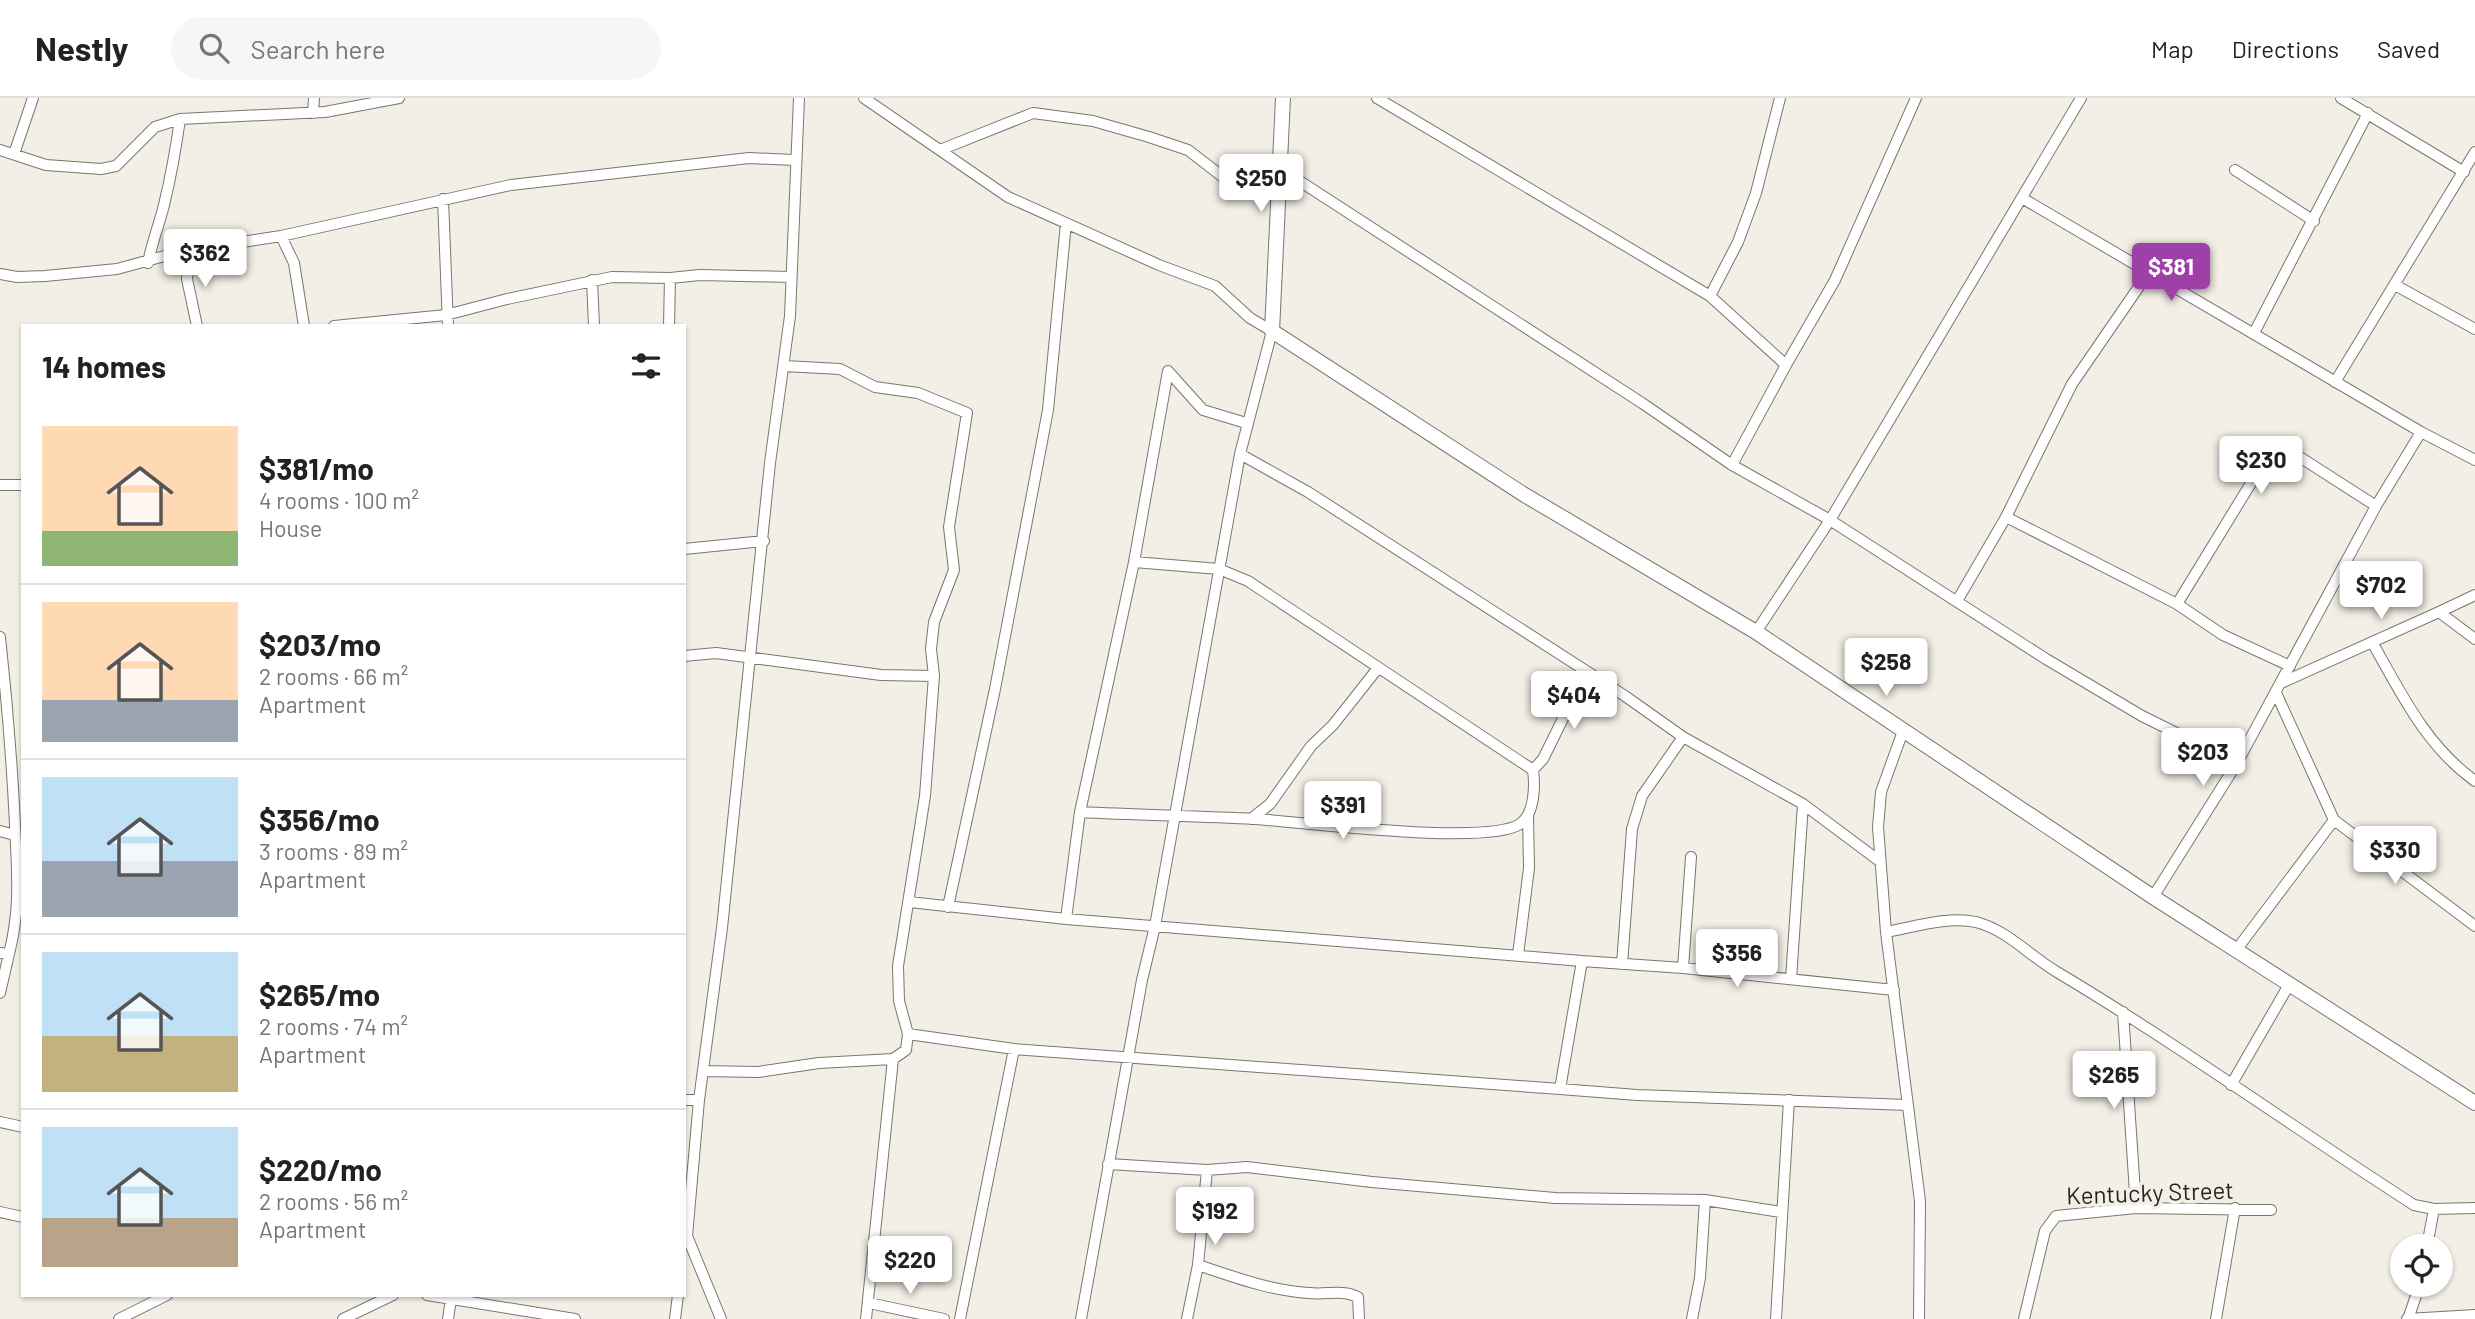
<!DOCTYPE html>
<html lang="en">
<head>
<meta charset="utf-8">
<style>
	body { margin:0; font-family:Barlow,sans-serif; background:#f6f6f6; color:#222; height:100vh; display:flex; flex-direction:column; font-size:26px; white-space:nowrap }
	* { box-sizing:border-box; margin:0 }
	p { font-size:23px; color:#767676 }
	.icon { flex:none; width:38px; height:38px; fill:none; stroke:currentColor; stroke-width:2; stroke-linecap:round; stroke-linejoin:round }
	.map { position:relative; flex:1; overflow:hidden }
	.side { position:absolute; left:21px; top:226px; width:665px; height:973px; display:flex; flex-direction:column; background:#fff; border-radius:0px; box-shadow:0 2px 5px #0004 }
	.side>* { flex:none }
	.buttons { position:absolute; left:2390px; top:1136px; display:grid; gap:14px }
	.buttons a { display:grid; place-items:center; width:63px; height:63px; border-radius:50%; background:#fff; box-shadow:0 2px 5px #0004; font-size:35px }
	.price { position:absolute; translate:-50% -60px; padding:0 16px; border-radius:7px; background:#fff; color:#222; font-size:23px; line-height:46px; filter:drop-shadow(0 2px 4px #0008) }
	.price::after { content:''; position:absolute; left:50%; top:42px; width:21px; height:16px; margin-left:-10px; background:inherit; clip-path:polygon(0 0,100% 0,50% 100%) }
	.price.current { background:#9f40a8; color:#fff }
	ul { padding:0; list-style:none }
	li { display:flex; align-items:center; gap:21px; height:175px; padding:0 21px }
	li+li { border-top:2px solid #e0e0e0 }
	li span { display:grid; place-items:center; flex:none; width:196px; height:140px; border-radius:0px; color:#555 }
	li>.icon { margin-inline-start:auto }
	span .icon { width:84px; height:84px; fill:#fffc; stroke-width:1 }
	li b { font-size:30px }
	h2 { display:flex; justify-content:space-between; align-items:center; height:84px; padding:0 21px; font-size:30px }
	header { display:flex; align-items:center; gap:42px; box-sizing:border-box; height:98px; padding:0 35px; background:#fff; border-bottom:2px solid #e0e0e0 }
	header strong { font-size:33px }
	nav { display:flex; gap:38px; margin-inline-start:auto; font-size:24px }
	.search { width:490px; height:63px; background:#f6f6f6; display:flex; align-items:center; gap:18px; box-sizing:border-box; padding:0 24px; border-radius:38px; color:#767676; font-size:26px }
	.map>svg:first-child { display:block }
</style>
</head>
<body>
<header>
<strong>Nestly</strong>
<div class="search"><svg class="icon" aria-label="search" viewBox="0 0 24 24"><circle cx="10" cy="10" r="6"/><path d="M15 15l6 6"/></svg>Search here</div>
<nav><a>Map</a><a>Directions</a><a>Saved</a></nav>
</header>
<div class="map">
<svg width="2475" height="1221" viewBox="0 0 2475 1221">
	<rect width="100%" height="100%" fill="#f3efe6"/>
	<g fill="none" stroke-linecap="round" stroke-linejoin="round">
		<g stroke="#7a766f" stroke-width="12">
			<path id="minor" d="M864,0L1008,99L1159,167L1215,188L1250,220L1272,233L1240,356L1155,828L1142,882L1081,1221
				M1377,0L1710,198L1786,267L1732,367
				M2341,0L2464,74
				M313,15L314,0
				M0,52L46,67L101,71L116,68L155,29L180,21L325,14L399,0
				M940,52L1033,15L1093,23L1149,39L1188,52L1232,86L1279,92
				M14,56L33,0
				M1281,71L1642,305L1732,367L1830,422L2046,561L2142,618L2237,665
				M2235,72L2314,123
				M2022,100L2421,334L2475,362
				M443,101L448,228
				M281,138L294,165L304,228
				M190,152L187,181L197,228
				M148,165C152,144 159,127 164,107C171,78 176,50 180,21
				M0,176L17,179L45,178L117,171L183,153L281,138L511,87L749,60L794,62
				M592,182L594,228
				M2395,187L2475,231
				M1710,198L1738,144L1756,95L1780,0
				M334,228L446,217L507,201L612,179L670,180L700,177L791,179
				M669,228L670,180
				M2254,235L2368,15
				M1786,267L1835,182L1916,0
				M784,268L840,271L875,289L918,295L967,315L949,429L954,472L934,524L931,551L934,578L925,698L898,868L899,903L908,936L906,952L893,961L866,1221
				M1168,273L1203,312L1246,325
				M2335,284L2475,54
				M1240,356L1308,394L1625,598L1683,639L1803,706L1878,762
				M0,387H23
				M2006,419L2177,506L2223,537L2290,568
				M684,451L764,443
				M1134,464L1219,471L1248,483L1533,672
				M1957,503L2006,419L2072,286L2149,174
				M2177,506L2267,359L2279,353L2295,356L2376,408
				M2439,514L2475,497
				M1756,534L1830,422L2081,0
				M0,539C7,602 12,664 15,727C17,774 21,809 9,856
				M2372,544C2401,595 2426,648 2475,683
				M684,558L716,555L881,577L934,578
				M2281,585L2439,514L2475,541
				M2276,595L2334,722L2475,828
				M1903,633L1881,694L1878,729L1886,834L1920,1103L1919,1221
				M1080,714C1138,717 1197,718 1255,721C1304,724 1487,748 1520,726C1535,716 1535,687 1533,672L1543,661L1586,574
				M1251,721L1270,706L1311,648L1333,627L1378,570
				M0,733L15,737
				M2153,799L2237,665L2376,408L2421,334
				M948,809L995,591L1048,312L1066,125
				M1066,821L1080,714L1134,464L1168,273
				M1886,834C1914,829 1948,818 1976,824C2007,832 2030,858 2057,874C2179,947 2294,1030 2414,1107L2434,1111L2475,1110
				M2237,851L2334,722
				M0,855L9,856L0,895
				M1518,857L1529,770L1528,717
				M1582,863L1683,870L1894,892
				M1622,866L1632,731L1642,698L1683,639
				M1683,870L1691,759
				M1791,881L1803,706
				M2123,914L2136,1110
				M908,936L1014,951L1560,991L1582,863L1066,821L909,804
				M704,973L758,974L819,965L893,961
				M2231,987L2290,885
				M1560,991L1637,997L1908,1007
				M684,1002H699L687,1138
				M699,1002L722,830L770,365L790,218L799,0
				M0,1024L23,1029
				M1108,1066L1207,1072L1247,1069L1372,1084L1555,1100L1705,1102L1781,1114
				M0,1114L23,1119
				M684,1138H687L721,1221
				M2427,1148L2434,1111
				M1198,1167C1234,1179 1272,1193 1309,1195C1327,1197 1342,1191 1358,1199L1359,1221
				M427,1197L575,1221
				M869,1205L944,1221
				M119,1221L167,1197
				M343,1221L393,1197
				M448,1221L451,1201
				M675,1221L678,1197
				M960,1221L1014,951
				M1187,1221L1198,1167L1207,1072
				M1692,1221L1700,1180L1705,1102
				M1776,1221L1789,1002
				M2024,1221L2045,1133L2056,1118L2136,1110L2271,1112
				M2216,1221L2235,1110
				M2407,1221L2475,1217
				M2408,1221L2420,1186"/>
		</g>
		<g stroke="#7a766f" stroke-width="16">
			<path id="tertiary" d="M1283,0L1272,233L1523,396L1756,534L2153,799L2475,1005"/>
		</g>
		<use href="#minor" stroke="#fff" stroke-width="10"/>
		<use href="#tertiary" stroke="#fff" stroke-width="14"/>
	</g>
	<g text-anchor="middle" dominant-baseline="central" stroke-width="7" stroke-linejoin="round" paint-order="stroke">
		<g font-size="24" fill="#262521" stroke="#f3efe6">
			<text transform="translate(2150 1094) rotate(-2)">Kentucky Street</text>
		</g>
	</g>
</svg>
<div class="buttons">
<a><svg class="icon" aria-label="locate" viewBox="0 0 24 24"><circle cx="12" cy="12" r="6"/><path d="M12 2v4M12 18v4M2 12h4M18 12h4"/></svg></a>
</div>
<b class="price" style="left:1261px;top:116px">$250</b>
<b class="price" style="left:205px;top:191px">$362</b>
<b class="price current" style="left:2171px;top:205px">$381</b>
<b class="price" style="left:2261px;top:398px">$230</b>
<b class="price" style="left:2381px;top:523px">$702</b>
<b class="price" style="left:1886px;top:600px">$258</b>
<b class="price" style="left:1574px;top:633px">$404</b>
<b class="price" style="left:2203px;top:690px">$203</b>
<b class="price" style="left:1343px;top:743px">$391</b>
<b class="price" style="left:2395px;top:788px">$330</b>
<b class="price" style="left:1737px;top:891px">$356</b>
<b class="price" style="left:2114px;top:1013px">$265</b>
<b class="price" style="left:1215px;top:1149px">$192</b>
<b class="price" style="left:910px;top:1198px">$220</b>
<section class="side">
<h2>14 homes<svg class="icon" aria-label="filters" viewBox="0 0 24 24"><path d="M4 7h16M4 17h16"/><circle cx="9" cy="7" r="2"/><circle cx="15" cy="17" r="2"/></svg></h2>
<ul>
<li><span style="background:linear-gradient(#ffd9b3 75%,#8fb573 0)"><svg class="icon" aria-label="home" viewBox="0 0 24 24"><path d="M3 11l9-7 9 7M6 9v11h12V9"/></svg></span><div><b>$381/mo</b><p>4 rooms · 100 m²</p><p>House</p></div></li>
<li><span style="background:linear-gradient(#ffd9b3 70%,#9aa5b1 0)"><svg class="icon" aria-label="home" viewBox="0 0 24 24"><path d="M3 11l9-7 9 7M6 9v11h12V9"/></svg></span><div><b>$203/mo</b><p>2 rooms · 66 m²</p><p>Apartment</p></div></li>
<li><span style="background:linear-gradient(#bfe0f5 60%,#9aa5b1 0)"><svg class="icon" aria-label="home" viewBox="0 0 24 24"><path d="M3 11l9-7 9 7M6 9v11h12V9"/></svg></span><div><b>$356/mo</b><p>3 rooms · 89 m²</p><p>Apartment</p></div></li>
<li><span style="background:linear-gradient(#bfe0f5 60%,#c2b280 0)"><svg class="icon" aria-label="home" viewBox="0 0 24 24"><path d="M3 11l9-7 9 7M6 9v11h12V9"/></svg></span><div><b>$265/mo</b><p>2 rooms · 74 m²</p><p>Apartment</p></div></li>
<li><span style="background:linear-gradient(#bfe0f5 65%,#b9a48a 0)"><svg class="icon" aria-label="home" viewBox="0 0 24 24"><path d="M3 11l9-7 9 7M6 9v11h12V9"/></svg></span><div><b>$220/mo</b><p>2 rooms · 56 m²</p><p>Apartment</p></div></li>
</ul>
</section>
</div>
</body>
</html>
